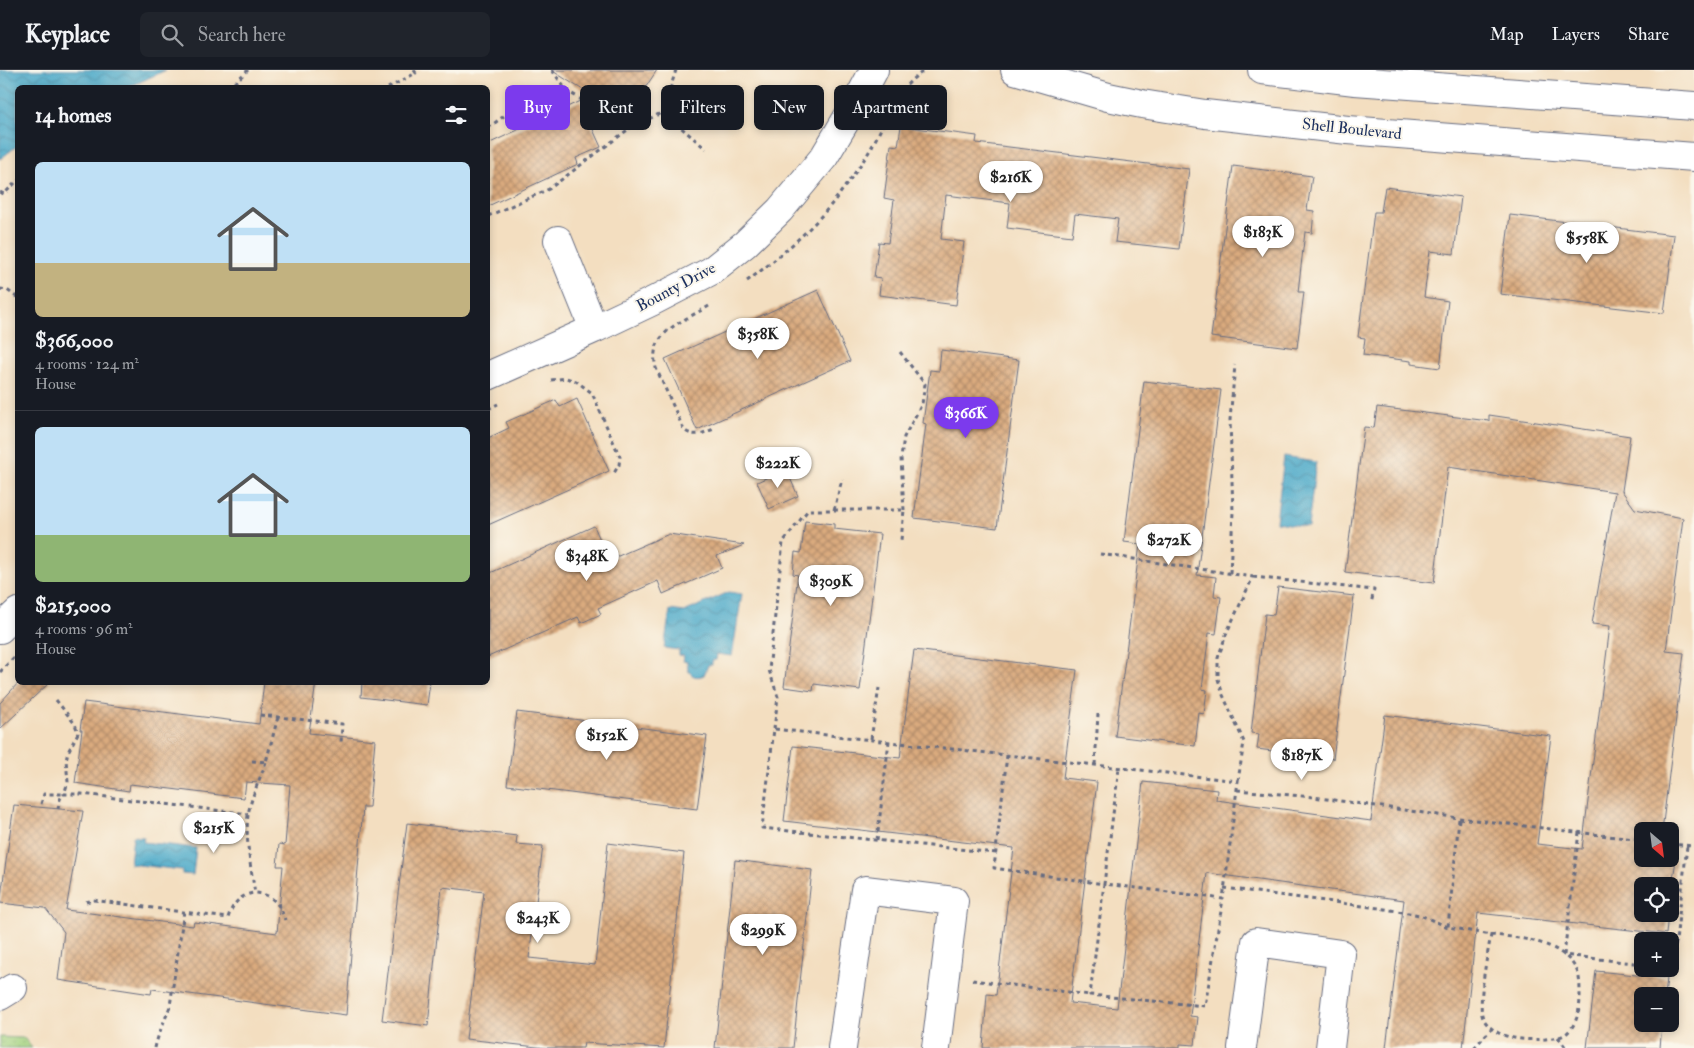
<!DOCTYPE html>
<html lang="en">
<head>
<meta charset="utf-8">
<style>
	body { margin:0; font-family:"IM FELL Double Pica",serif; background:#20242c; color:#f1f3f6; height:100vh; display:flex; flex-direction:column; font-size:19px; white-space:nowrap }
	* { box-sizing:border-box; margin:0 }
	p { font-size:16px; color:#9ea1a6 }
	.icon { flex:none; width:28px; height:28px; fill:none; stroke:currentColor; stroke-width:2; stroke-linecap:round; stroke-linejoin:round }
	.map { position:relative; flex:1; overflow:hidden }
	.details { position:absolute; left:15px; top:15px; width:475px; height:600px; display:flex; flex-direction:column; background:#171b24; border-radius:8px; box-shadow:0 2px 8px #0003 }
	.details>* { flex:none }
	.guide { position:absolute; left:505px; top:15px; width:475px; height:45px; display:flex; gap:10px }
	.needle { width:32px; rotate:152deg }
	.controls { position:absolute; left:1634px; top:752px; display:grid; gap:10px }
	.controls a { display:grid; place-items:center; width:45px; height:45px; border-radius:8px; background:#171b24; box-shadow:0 2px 8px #0003; font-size:25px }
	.price { position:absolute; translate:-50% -42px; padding:0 11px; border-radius:18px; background:#fff; color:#222; font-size:16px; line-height:32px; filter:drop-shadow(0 1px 2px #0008) }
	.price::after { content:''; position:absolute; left:50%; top:30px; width:15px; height:11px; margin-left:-8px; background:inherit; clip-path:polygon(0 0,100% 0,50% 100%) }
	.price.active { background:#7c3aed; color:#fff }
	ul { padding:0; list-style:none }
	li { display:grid; align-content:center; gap:10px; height:265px; padding:0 20px }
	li+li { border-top:1px solid #363941 }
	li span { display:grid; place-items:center; height:155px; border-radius:8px; color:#555 }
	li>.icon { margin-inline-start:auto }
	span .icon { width:90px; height:90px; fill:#fffc; stroke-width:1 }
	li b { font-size:21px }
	h2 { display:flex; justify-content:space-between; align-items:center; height:60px; padding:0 20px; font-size:21px }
	.tag { padding:0 18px; border-radius:8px; background:#171b24; box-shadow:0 2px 8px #0003; font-size:18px; line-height:45px }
	.tag.active { background:#7c3aed; color:#fff }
	header { display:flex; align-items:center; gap:30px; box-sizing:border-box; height:70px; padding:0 25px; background:#171b24; border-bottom:1px solid #363941 }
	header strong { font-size:24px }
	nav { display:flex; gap:28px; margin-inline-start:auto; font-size:18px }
	.search { width:350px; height:45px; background:#20242c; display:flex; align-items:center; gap:12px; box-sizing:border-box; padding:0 18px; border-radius:8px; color:#9ea1a6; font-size:19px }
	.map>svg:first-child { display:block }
</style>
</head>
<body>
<header>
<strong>Keyplace</strong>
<div class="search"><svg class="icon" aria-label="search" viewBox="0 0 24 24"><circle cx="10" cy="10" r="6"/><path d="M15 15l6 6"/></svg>Search here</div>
<nav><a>Map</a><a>Layers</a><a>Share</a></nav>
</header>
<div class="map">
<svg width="1694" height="978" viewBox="0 0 1694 978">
	<defs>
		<pattern id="park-dots" width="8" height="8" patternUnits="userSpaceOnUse" patternTransform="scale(1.25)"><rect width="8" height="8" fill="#a2d17e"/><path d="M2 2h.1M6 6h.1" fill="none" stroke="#8bb46f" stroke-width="1.8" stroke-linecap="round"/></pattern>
		<pattern id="water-waves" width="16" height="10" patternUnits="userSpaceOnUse" patternTransform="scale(1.25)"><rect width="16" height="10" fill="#49a8c8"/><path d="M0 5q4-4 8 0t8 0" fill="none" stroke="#3c89a6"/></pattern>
		<pattern id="building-cross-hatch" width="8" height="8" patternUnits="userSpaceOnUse" patternTransform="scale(1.25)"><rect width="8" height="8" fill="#daaa7e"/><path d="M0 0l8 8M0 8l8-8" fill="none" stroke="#b08b6a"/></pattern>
	</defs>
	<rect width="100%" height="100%" fill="#fbf7ec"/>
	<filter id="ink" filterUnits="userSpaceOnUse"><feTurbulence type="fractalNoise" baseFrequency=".02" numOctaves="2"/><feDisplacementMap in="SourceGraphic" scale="10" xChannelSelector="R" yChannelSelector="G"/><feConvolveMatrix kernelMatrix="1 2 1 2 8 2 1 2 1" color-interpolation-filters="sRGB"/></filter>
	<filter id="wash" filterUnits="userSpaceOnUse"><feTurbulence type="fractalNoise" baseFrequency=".0096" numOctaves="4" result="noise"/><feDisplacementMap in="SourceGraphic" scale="20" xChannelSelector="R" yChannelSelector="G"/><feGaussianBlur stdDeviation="1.12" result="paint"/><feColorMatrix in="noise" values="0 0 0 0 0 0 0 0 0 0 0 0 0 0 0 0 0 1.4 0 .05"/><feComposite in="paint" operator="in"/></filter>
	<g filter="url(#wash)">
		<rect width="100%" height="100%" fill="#f3dec0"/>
		<path fill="url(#park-dots)" stroke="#5e806e" d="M0,967L24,968L32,978H0Z"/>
		<path fill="url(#water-waves)" stroke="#326c93" d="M0,0H166L129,17L18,18L17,76L0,89Z
			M1284,387L1316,392L1308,457L1276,452Z
			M729,522L742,524L732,586L717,584L716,590H712V595H708L704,605C697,608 692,607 688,600L687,592L683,591L684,586L679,585V580L664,578L670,540L684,542Z
			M133,766L144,767L143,772L196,778L193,805L182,804V800L130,794Z"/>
		<g id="blocks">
			<path fill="url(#building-cross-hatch)" d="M551,0H657L626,47Z
				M580,31L601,77L576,88L578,94L488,136V74Z
				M901,56L977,66L976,73L1189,99L1179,179L1115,172L1118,149L1075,144L1072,166L1007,158L1010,133L946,125L941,169L964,172L956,235L879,225L881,208L874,207L879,172L888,173L894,130L884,128L891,75L898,76Z
				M1233,96L1312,106L1307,140L1314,141L1312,163L1305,162L1298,222H1304L1297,278L1211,267Z
				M1385,117L1461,127L1454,184L1430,181L1424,227L1448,231L1440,298L1411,294V291L1363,285L1365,268L1358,267L1374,142H1381Z
				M1510,145L1674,165L1664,243L1500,224Z
				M818,220L850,291L697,360L665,289Z
				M941,280L1019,290L997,458L914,448L926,354L923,353L930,300L939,301Z
				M1144,311L1221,320L1197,505L1216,507L1214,526L1221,527L1216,564L1209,563L1202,619L1207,620L1204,644L1199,643L1195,676L1115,666L1140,474L1124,472Z
				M577,329L609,401L488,455V368L509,358L506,352L556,330L560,337Z
				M1377,337L1489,351V345L1630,366L1622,421L1635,439L1683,448L1666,581L1684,583L1662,761H1642V789L1676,790L1670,828V816H1642V844H1668L1666,864L1478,843L1463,978H1386L1404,830L1207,803L1190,946L1198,947L1195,975L1180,974V978H983L987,924L996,925L1014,778L784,751L793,676L900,688L914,580L1077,600L1063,708L1097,712L1070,933L1117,938L1143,712L1217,720L1216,730L1371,751L1385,645L1551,666L1537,774L1582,779L1610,556L1592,554L1615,422L1448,397L1434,513L1345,502L1364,357L1374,358Z
				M786,399L798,426L769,439L757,412Z
				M805,451L834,454V459L880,464L860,620L814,614L813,621L784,617L798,505L793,504L795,482L801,483Z
				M594,456L609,490L669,464L744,475L717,486L722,498L663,524L658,511L598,538L601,544L581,553L578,547L488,587V504Z
				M1278,517L1354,526L1333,689L1257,679L1259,664L1251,663L1265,544L1274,545Z
				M19,612H50L0,659V633Z
				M264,612H316L309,663L375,670L369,737H363L346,945L152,919L151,924L58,910L64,862L45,838L0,833L14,735L83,741L66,840L193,856L194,852L277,863L283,796H277L279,774L285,775L290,715L246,712L244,728L130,714L129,721L75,713L82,660H80L84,632L259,654Z
				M362,612H430L427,635L361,627Z
				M517,642L707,666L697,739L507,715Z
				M407,753L517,766L516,774L543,776L529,888L595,895L608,773L684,783L664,978L584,973L583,978H546L466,969L484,822L442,817L428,956L382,950Z
				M735,790L812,800L793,978H715Z
				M1596,901L1667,908L1665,926H1642V954H1662L1660,978H1587Z"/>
		</g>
	</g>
	<g filter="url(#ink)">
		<use href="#blocks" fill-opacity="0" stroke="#676c80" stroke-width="1"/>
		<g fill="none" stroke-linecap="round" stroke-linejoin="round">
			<g stroke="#676c80" stroke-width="30">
				<path id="minor" d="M558,170L594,259
					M488,306L594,259L653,231L711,201L745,174L780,140L824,87L858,30L874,0
					M0,559L18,542
					M0,926L13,918
					M842,978L865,820L954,831L936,978
					M1242,978L1256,872L1341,884L1330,978"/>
			</g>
			<g stroke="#676c80" stroke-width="30">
				<path id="major" d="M1015,0L1108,27L1142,34L1205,44L1348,60L1694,87
					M1262,0L1355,11L1694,36"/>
			</g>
			<path stroke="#676c80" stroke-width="3" stroke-dasharray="4 4" stroke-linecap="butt" d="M414,0L416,3L418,0
				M552,0L567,21L630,58L663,42L706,79
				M219,18L233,14L248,0
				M388,18L416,3
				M663,42L676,0
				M488,58L504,46L567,21
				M0,122L4,124L18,110
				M488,146L549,119L630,58
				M747,211C779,188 818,154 841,122C850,110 859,97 867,85C882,61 897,16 921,3L920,0
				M0,219L7,220L18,228
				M709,236C684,251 647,262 656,298L684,360C694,368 703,363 714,359
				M900,282L925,314L922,334L904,367L901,388L904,440
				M551,310L566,308L576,311L592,323L620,387L619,395L614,403
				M488,339L498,334
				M834,440L842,409
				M1100,484L1253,507L1227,562L1218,588V609L1223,625L1244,672L1238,711
				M1230,503L1233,442L1230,350L1235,295
				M1253,507L1374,520L1371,534
				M0,602L18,583
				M56,630L75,654L78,663L68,682L66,690L68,712L64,724H82L248,744
				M260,645L342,654L341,674
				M774,659L778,627L769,600L783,472L808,440H904L901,470
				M871,669L879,618
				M1007,685L994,798L1104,814L1090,925L1205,936L1223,829
				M252,691L266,692L278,647
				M266,692C260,709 251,727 248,745C245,770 251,798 255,823C272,824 280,834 285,850
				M1095,695L1098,644
				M1237,720L1313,727L1459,748L1642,770
				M41,734L44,724H64
				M58,739L60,729L64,724
				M1459,749L1448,857L1491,865
				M1579,762L1564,885L1642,894
				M877,770L889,671
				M1670,774L1694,776
				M996,783L762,758L774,659L1238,711L1223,829L1104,814L1119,698
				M1224,818L1379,838L1420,845L1448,857
				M86,832L93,830L228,848C232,834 241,824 255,823
				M1491,865C1518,867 1561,871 1576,899C1580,905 1580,917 1580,925C1580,938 1578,951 1569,961C1563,968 1553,968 1545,969C1524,971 1494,969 1483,948C1477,935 1488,881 1491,865Z
				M1670,897H1673L1687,776
				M972,910L1090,925
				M1558,967L1566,978
				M155,978C158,963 165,951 170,936L184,841
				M1474,978L1492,958"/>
			<use href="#minor" stroke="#fff" stroke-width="28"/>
			<use href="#major" stroke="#fff" stroke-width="28"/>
		</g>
	</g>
	<g text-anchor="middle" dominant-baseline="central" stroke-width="4" stroke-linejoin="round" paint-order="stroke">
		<g font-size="16" fill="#1b2f5e" stroke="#fbf7ec">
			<text transform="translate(1352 59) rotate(6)">Shell Boulevard</text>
			<text transform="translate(676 217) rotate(-28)">Bounty Drive</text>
		</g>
	</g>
</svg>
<div class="controls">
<a><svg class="needle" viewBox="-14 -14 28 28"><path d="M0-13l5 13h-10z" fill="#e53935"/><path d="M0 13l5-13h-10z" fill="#9ea1a6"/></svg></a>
<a><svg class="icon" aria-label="locate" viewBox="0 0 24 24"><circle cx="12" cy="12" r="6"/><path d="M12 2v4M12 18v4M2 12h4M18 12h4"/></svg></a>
<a>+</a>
<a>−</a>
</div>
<b class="price" style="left:1011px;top:133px">$216K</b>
<b class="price" style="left:1263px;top:188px">$183K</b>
<b class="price" style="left:1587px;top:194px">$558K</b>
<b class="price" style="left:758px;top:290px">$358K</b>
<b class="price active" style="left:966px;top:369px">$366K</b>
<b class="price" style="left:778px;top:419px">$222K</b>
<b class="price" style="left:1169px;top:496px">$272K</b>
<b class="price" style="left:587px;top:512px">$348K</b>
<b class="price" style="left:831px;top:537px">$309K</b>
<b class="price" style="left:607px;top:691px">$152K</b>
<b class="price" style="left:1302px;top:711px">$187K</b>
<b class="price" style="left:214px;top:784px">$215K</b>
<b class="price" style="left:538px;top:874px">$243K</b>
<b class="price" style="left:763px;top:886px">$299K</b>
<div class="guide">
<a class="tag active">Buy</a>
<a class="tag">Rent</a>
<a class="tag">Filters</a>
<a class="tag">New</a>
<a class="tag">Apartment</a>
</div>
<section class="details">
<h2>14 homes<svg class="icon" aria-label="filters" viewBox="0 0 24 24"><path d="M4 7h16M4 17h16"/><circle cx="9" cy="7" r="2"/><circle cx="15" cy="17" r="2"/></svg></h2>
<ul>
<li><span style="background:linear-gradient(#bfe0f5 65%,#c2b280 0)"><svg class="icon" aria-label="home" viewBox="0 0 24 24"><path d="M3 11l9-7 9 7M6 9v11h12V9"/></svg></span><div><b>$366,000</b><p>4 rooms · 124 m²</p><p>House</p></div></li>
<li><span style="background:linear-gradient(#bfe0f5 70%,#8fb573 0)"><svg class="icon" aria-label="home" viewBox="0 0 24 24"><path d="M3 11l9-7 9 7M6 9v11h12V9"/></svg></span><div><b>$215,000</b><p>4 rooms · 96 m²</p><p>House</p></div></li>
</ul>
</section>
</div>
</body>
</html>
